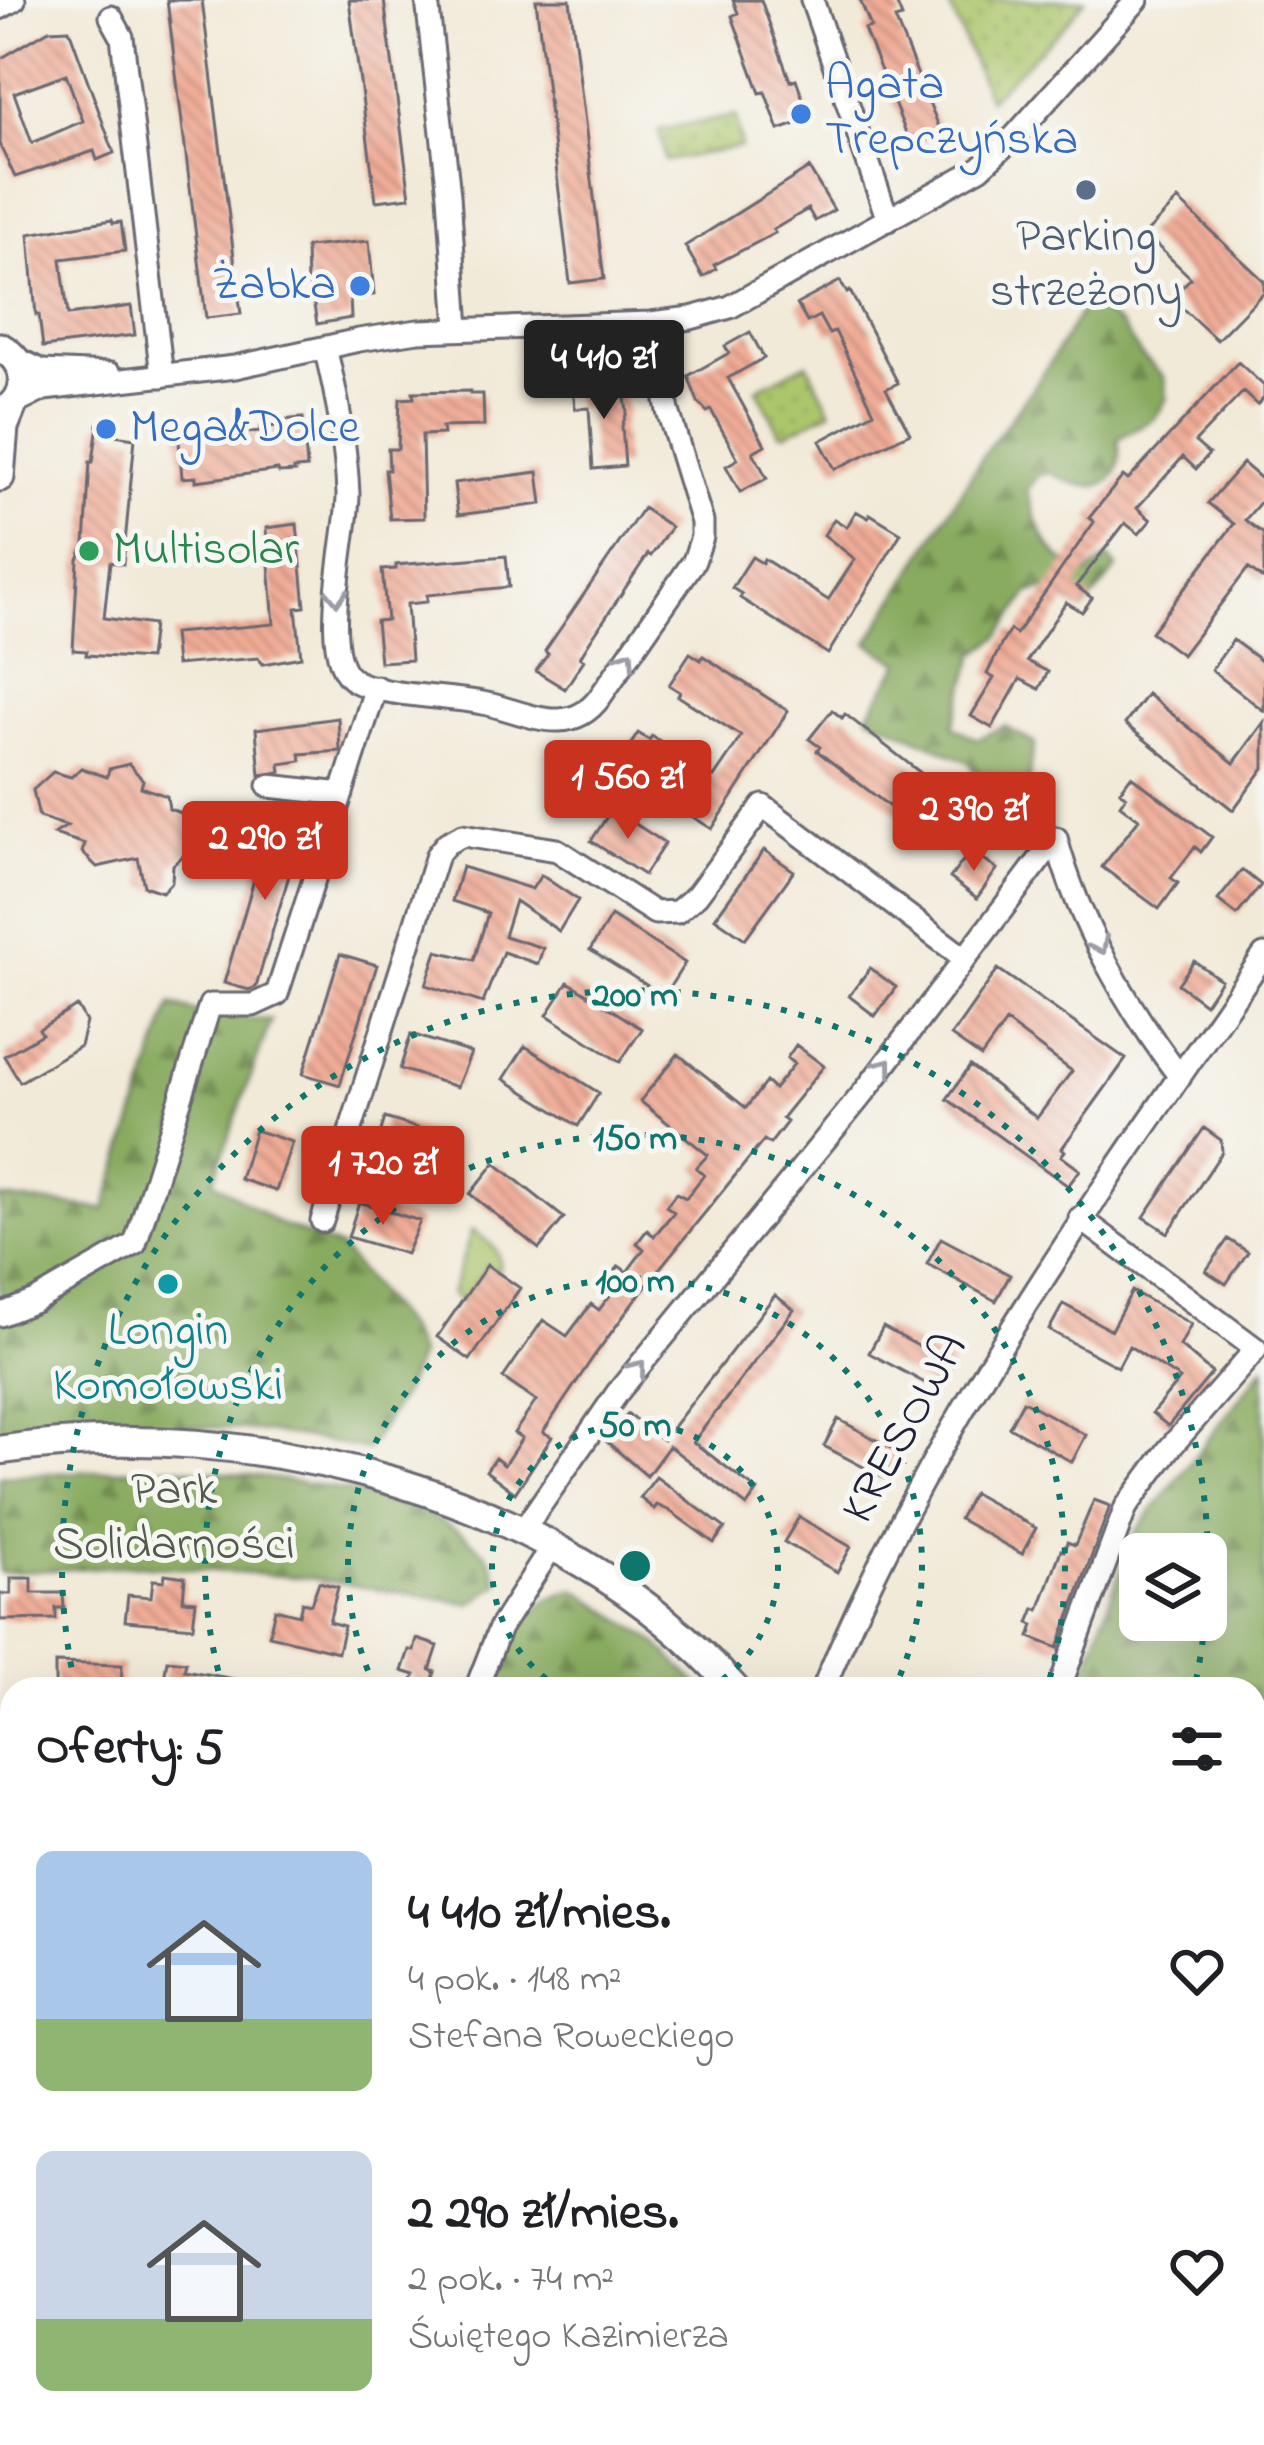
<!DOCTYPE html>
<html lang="pl">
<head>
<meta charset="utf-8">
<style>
	body { margin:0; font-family:"Indie Flower",sans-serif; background:#f6f6f6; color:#202124; height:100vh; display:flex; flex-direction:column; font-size:45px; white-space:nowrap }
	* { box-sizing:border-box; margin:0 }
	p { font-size:39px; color:#757577 }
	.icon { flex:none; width:66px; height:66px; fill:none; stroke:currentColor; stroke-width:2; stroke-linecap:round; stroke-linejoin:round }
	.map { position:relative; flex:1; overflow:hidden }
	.panel { position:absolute; left:0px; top:1677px; width:1266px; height:768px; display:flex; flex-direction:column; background:#fff; border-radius:36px 36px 0 0; box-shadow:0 12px 48px #0002 }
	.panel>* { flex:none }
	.tools { position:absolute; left:1119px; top:1533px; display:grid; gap:24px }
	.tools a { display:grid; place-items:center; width:108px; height:108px; border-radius:18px; background:#fff; box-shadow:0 12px 48px #0002; font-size:60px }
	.price { position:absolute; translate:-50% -102px; padding:0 27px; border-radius:12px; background:#c8321e; color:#fff; font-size:39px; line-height:78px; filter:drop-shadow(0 3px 6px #0008) }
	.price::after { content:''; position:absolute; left:50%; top:72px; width:36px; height:27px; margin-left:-18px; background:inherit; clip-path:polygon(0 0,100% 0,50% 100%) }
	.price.on { background:#222; color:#fff }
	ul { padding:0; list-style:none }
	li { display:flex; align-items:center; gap:36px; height:300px; padding:0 36px }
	li span { display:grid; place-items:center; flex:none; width:336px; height:240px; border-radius:18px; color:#555 }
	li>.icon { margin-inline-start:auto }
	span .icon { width:144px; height:144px; fill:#fffc; stroke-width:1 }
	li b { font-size:51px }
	h2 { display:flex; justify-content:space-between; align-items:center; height:144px; padding:0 36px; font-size:51px }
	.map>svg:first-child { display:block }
</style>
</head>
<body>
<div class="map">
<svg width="1264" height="2445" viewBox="0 0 1264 2445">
	<defs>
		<pattern id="forest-firs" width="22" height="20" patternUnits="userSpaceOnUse" patternTransform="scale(3)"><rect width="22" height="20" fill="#89ab60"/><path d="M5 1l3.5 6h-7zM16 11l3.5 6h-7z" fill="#708b50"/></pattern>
		<pattern id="cemetery-stones" width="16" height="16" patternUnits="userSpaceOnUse" patternTransform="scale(3)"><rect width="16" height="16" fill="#acc66c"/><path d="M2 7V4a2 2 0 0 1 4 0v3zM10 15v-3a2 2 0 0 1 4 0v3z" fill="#94aa5e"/></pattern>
		<pattern id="park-dots" width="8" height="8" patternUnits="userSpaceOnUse" patternTransform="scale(3)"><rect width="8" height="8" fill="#acc66c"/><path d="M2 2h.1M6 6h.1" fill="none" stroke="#94aa5e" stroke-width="1.8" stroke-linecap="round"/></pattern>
		<pattern id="building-back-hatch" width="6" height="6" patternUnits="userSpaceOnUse" patternTransform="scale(3)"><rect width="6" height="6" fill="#f0ac96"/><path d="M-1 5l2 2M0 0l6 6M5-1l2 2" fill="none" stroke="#c28c7c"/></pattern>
	</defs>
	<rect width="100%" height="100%" fill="#f6f6f2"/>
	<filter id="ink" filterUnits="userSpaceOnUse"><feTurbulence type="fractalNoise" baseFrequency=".00833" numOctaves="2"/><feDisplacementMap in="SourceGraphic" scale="24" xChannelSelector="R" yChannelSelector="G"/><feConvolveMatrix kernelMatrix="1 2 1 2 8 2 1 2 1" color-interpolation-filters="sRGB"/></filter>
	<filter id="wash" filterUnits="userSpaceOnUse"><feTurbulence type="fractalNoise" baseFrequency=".004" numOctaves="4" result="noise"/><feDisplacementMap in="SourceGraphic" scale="48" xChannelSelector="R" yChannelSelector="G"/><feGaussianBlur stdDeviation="2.7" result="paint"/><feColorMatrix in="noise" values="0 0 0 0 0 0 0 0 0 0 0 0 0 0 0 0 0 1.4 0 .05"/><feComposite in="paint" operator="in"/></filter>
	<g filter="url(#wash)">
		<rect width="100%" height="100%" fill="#f2ead8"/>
		<path fill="url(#forest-firs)" stroke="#56664e" stroke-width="3" fill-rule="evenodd" d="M1087,301L1121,326L1141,355L1164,377L1167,399L1155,418L1118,439C1127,493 1089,495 1051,473L1039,475L1027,490C1037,526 1048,561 1088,574L1108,557L1117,568L1083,610L1046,589L1029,593L999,637L975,655L953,726L977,739L1005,726L1035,744C1023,785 1037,802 1004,837L970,763L868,715L900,663L868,643L984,454L1043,374Z
			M171,1004L202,1014L271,1020L213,1181L279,1224L340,1248L406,1328L419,1355L404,1391L367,1450C246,1421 124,1421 0,1434V1198L105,1209Z
			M1264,1367V2445H1255L1249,2433H1254V1689H1079L1132,1537ZM1140,1554H1206V1620H1140Z
			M172,1467C259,1478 432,1487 489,1558C494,1565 496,1576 499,1584L471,1604L309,1578L137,1565L0,1573V1476Z
			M576,1589L654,1641L703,1689H491C507,1640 524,1602 576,1589Z
			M418,2433H770L762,2445H423Z"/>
		<path fill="url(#cemetery-stones)" stroke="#677454" stroke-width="3" d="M771,2433H1106L1113,2445H762Z"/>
		<path fill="url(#park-dots)" stroke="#677454" stroke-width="3" d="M947,0H1085L1063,27L989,99Z
			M736,116L741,147L665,161L659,130Z
			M807,363L831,411L785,434L780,433L757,389Z"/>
		<path fill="#acc66c" stroke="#677454" stroke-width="3" d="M472,1230C489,1243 504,1249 498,1273L487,1265L462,1302L451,1294Z"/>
		<g id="blocks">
			<path fill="url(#building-back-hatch)" fill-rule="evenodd" d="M167,0H202L241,314L206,318Z
				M349,0H384L410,197L376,201Z
				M536,0H570L604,279L570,283Z
				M733,0H761L790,81L796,79L810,119L779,130L765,92L760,93L732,16L738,13Z
				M860,0H895L902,17L895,19L942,134L911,145L864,29L871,27Z
				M69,29L114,153L97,160L94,151L15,177L0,146V59L49,30ZM66,74L83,121L32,143L14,93Z
				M809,168L834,210L815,221L808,209L773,230L775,233L714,265L716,269L703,277L685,246Z
				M1178,200L1264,281V292L1217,340L1171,298L1191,278L1145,234Z
				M112,220L113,223L121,222L125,251L61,259L68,315L131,306L135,335L43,347L39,315H36L29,234Z
				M369,241L374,295L350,297L351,318L317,324L311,287L307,284L306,247Z
				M840,281L847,293L850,291L898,383L886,389L910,433L835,469L820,441L874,412L835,331L829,334L819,316L807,322L797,304Z
				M750,332L764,358L728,378L765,445L753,452L767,478L740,492L726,466L738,459L711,410L707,412L698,402L688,376L729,353L725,346Z
				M1238,362L1264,386V398L1257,405L1243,392L1195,442L1209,454L1196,469L1183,457L1137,508L1151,520L1139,534L1125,523L1076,586L1092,598L1082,612L1066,602L1027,661L1048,672L1039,689L1020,679L992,728L971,716L994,678L987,674L1002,643L1010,630L1016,634L1094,522L1089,518L1123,476L1128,480Z
				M623,383L627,412L622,426L625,466L593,469L589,408L575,409L573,386Z
				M470,391V394H483L484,426L442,427L443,434L422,435L424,518L390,519L385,470H389L388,449H398L400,399L414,398L413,392Z
				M303,418L307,468L294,469L295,472L279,473L278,470L196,481V477L182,478L178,428L201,426V432L222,430V435L261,431V427L282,426L281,420Z
				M98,424L115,425L114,435L135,438L123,564L110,562L104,618L153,625L149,659L86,655L87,651L73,650L78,559L85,544L90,462H93Z
				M1243,463L1264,481V498L1245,520L1264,534V580L1248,568L1182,655L1151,632L1234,524L1208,503Z
				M538,472L542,504L458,515L454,483Z
				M643,508L671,527L651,556L648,554L590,641L580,657L584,660L565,689L536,671L548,654L545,651Z
				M856,511L868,518L870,514L901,533L828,654L740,598L742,594L732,588L752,557L762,563L764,559L828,600L855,559L824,535L834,519L847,527Z
				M297,524L305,607L296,608L301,657L263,664L258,658L176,665L173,633L274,624L266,528Z
				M506,556L509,587L427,595V602L407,604L411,660L380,662L376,621L387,620L382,570L396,569V565Z
				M1233,640L1264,663V711L1211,670Z
				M690,653L701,660L703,656L788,711L712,829L626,775L629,772L618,765L638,733L649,740L652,736L714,777L731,752L741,736L678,696L680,692L669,685Z
				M1147,694L1234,763L1264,722V768L1233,810L1125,724Z
				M832,710L842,718L845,714L931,781L928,784L938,792L915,822L905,814L903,817L817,751L820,747L809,739Z
				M338,718L340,751L300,754L301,761L280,764L281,772L260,775L256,729Z
				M129,764L143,780L141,787L167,796L169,809L187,815L191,831H195L197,843L173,865L172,882L162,892L144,886L138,858L97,867L82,852L85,844L54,834L67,826L39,817L33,790L53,772L71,777L81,768L107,777L109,769Z
				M1131,776L1212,837L1201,852L1195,847L1171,878L1178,883L1159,909L1102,867L1139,819L1120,805L1126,796L1120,791Z
				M612,809L665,843L644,875L591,841Z
				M274,823L313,834L296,873L290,872L256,987L249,990L224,983L267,835L270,836Z
				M764,850L794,871L745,939L715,918Z
				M971,850L997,869L977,898L950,878Z
				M462,867L532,889L541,875L578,900L559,931L515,901L504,936L543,948L538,964L503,952L483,1003L426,985L437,951L474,960L488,913L452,901Z
				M1242,870L1261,885L1237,915L1218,900Z
				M611,916L685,963L664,996L590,950Z
				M340,954L377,965L340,1085L303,1074Z
				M1194,961L1221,980L1205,1004L1178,984Z
				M870,968L896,987L875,1016L849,996Z
				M998,969L1126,1059L1062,1148L1065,1151L1061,1156L1080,1170L1068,1186L947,1099L970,1066L1037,1118L1072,1071L1006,1022L981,1057L951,1036Z
				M568,982L642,1029L620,1062L547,1015Z
				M77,1006L86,1022L80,1046L20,1082L4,1056L42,1034L39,1029Z
				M411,1034L471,1053L457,1087L400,1069Z
				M796,1045L824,1066L782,1118L787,1122L770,1144L764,1140L647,1284L594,1356L543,1432L552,1437L515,1493L486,1471L495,1458L504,1465L522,1438L514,1433L536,1401L503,1378L543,1320L567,1336L591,1304L599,1310L618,1285L609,1279L619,1266L627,1272L644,1249L637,1243L647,1230L654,1236L674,1212L666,1206L676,1193L686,1198L704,1175L696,1168L708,1155L640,1101L678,1054L746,1108L766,1082L774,1089L794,1064L787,1058Z
				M525,1046L599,1093L578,1126L504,1079Z
				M385,1118L446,1137L431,1171L374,1153Z
				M1204,1128L1221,1140L1222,1152L1168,1233L1144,1217Z
				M255,1130L292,1142L276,1191L240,1179Z
				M495,1163L564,1218L539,1249L470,1194Z
				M359,1202L420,1221L406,1254L348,1237Z
				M941,1238L1010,1275L996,1301L927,1264Z
				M1228,1239L1248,1252L1226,1284L1206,1271Z
				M487,1265L520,1288L470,1360L437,1337Z
				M1132,1291L1191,1324L1180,1346L1212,1373L1168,1426L1152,1413L1180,1379L1129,1346L1118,1367L1049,1330L1063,1304L1111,1330Z
				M775,1295L794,1310L693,1442L758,1491L747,1506L669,1446L647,1476L606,1441L628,1414L663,1440Z
				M883,1327L952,1364L938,1390L869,1353Z
				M1023,1401L1086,1435L1072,1462L1009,1427Z
				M838,1419L902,1454L888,1480L824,1446Z
				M656,1477L725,1528L714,1543L670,1511L657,1505L654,1509L640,1498Z
				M973,1493L1036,1528L1022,1554L959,1519Z
				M1094,1500L1110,1506L1058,1648L1030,1637L1034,1625L1029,1623L1035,1608L1039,1610L1061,1550L1064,1551L1067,1542L1075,1545Z
				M799,1517L851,1547L837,1572L784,1542Z
				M165,1574L185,1577L183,1600L196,1601L193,1627L125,1621L128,1595L151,1597L153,1580L164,1581Z
				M11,1578H32V1593H63L64,1608H56V1619L0,1620V1594H11Z
				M319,1582L338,1587L329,1622L344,1626L338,1652L269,1635L275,1609L299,1615L302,1602L311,1604Z
				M417,1639L438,1646L430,1670L435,1672L431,1686L413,1680L415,1675L402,1671L409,1650L414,1651Z
				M167,1660L186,1662L184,1670L246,1681V1689L163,1686Z
				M55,1663L122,1665L121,1688L55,1687Z"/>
		</g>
	</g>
	<g filter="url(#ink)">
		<use href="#blocks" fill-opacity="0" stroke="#6b6872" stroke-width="3"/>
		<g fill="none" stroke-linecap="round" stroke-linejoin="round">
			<g stroke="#6b6872" stroke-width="27">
				<path id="street" d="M427,0L449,195L458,329
					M812,0L888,220
					M0,8L14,0
					M111,17L122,37L162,376
					M325,348C337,395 346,445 348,494C349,530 315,659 355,681C387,698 454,695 492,705C531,715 571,737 600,697L694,561L702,537V522L668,411L651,323
					M15,358L42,371L110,374
					M16,403L44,389L235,367L359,340L418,331L651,323L691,318L730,307L980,168L1014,137L1137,0
					M269,786L342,794
					M1056,838C1078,922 1127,1007 1180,1077
					M322,1221L437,855L447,843L463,835L557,850L655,913L677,912L697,895L763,806L964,958
					M0,1315L35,1301L135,1244L210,1005H253L277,994L376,687
					M522,1532L618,1392L865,1091L1056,838
					M476,1689L500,1628L551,1548
					M823,1689C932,1423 1101,1190 1264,955
					M1059,1689L1126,1507L1169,1449L1256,1349L1080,1218
					M0,1766L12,1757
					M0,1998H12
					M0,2195L12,2219
					M0,2383L12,2372"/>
			</g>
			<g stroke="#6b6872" stroke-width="33">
				<path id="secondary" d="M0,347C31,364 29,397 0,414
					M0,477L4,427L12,407
					M0,1450C250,1413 564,1493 735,1689
					M1214,2433L1220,2445"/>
			</g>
			<use href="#street" stroke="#fff" stroke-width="21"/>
			<use href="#secondary" stroke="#fff" stroke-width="27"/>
		</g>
		<defs><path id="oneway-chevron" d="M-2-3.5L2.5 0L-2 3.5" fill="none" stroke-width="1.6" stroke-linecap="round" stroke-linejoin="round" transform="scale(3)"/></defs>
		<g stroke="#9c9ca7">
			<use href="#oneway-chevron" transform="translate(337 597) rotate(88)"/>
			<use href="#oneway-chevron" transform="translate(627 658) rotate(-56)"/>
			<use href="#oneway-chevron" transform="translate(1100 946) rotate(62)"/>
			<use href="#oneway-chevron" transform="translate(885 1066) rotate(-52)"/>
			<use href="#oneway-chevron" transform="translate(638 1368) rotate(-51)"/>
		</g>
	</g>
	<g fill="none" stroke="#0f766e" stroke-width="6" stroke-dasharray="6 12">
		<path d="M561 1689A143 143 0 1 1 709 1689"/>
		<path d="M375 1687A287 287 0 1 1 895 1687"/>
		<path d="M223 1688A430 430 0 1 1 1047 1688"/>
		<path d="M1205 1621A573 573 0 0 1 1195 1685M75 1685A573 573 0 1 1 1206 1611"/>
	</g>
	<g fill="#3f7fe0" stroke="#f6f6f2" stroke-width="4.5">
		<circle cx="801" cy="114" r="12"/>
		<circle cx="360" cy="286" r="12"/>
		<circle cx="106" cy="429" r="12"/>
	</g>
	<circle fill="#5c6f8a" stroke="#f6f6f2" stroke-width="4.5" cx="1086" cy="190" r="12"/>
	<circle fill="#2e9e5b" stroke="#f6f6f2" stroke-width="4.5" cx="89" cy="551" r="12"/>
	<circle fill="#0f9aa8" stroke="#f6f6f2" stroke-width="4.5" cx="168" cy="1284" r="12"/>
	<g text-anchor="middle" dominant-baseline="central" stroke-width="10" stroke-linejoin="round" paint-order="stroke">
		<g font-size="48" fill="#366cbe" stroke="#f6f6f2" text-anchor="start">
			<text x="825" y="86">Agata<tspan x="825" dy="55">Trepczyńska</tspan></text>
			<text x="336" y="286" text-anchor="end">Żabka</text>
			<text x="130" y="429">Mega&amp;Dolce</text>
		</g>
		<g font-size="48" fill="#4e5e75" stroke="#f6f6f2">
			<text x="1086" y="238">Parking<tspan x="1086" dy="55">strzeżony</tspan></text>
		</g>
		<g font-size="48" fill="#27864d" stroke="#f6f6f2" text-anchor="start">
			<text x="113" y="551">Multisolar</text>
		</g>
		<g font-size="48" fill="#0d838f" stroke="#f6f6f2">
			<text x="168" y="1332">Longin<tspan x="168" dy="55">Komołowski</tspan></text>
		</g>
		<g font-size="48" fill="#22223b" stroke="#f6f6f2">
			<text transform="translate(906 1429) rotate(-61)">KRESOWA</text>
		</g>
		<g font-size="48" fill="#525b4c" stroke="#f6f6f2">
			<text x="174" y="1491">Park<tspan x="174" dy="55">Solidarności</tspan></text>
		</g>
	</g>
	<circle cx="635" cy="1566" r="18" fill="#0f766e" stroke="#f6f6f2" stroke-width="6"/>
	<g font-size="36" text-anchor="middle" font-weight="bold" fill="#0f766e" stroke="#f6f6f2" stroke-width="10" stroke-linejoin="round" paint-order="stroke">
		<text x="635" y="1006">200 m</text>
		<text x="635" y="1149">150 m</text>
		<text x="635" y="1292">100 m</text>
		<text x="635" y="1436">50 m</text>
	</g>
</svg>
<div class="tools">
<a><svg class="icon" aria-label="layers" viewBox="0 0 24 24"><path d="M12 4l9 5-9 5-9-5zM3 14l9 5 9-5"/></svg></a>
</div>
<b class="price on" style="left:604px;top:422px">4 410 zł</b>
<b class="price" style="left:628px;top:842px">1 560 zł</b>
<b class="price" style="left:974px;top:874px">2 390 zł</b>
<b class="price" style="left:265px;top:903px">2 290 zł</b>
<b class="price" style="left:383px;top:1228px">1 720 zł</b>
<section class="panel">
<h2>Oferty: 5<svg class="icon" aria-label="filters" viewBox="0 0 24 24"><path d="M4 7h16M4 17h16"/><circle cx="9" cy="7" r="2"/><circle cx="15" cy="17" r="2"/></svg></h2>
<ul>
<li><span style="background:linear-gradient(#a9c7e8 70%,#8fb573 0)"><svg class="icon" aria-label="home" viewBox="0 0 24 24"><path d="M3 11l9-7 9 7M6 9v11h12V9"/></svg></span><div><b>4 410 zł/mies.</b><p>4 pok. · 148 m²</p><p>Stefana Roweckiego</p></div><svg class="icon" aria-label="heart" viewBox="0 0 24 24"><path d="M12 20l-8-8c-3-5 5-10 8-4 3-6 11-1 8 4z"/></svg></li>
<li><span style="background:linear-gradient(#c9d6e8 70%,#8fb573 0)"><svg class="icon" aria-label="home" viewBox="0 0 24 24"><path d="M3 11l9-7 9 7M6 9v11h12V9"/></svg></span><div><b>2 290 zł/mies.</b><p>2 pok. · 74 m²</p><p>Świętego Kazimierza</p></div><svg class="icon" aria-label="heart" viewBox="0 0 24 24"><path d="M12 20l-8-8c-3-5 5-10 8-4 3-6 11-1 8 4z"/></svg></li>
</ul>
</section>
</div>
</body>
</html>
